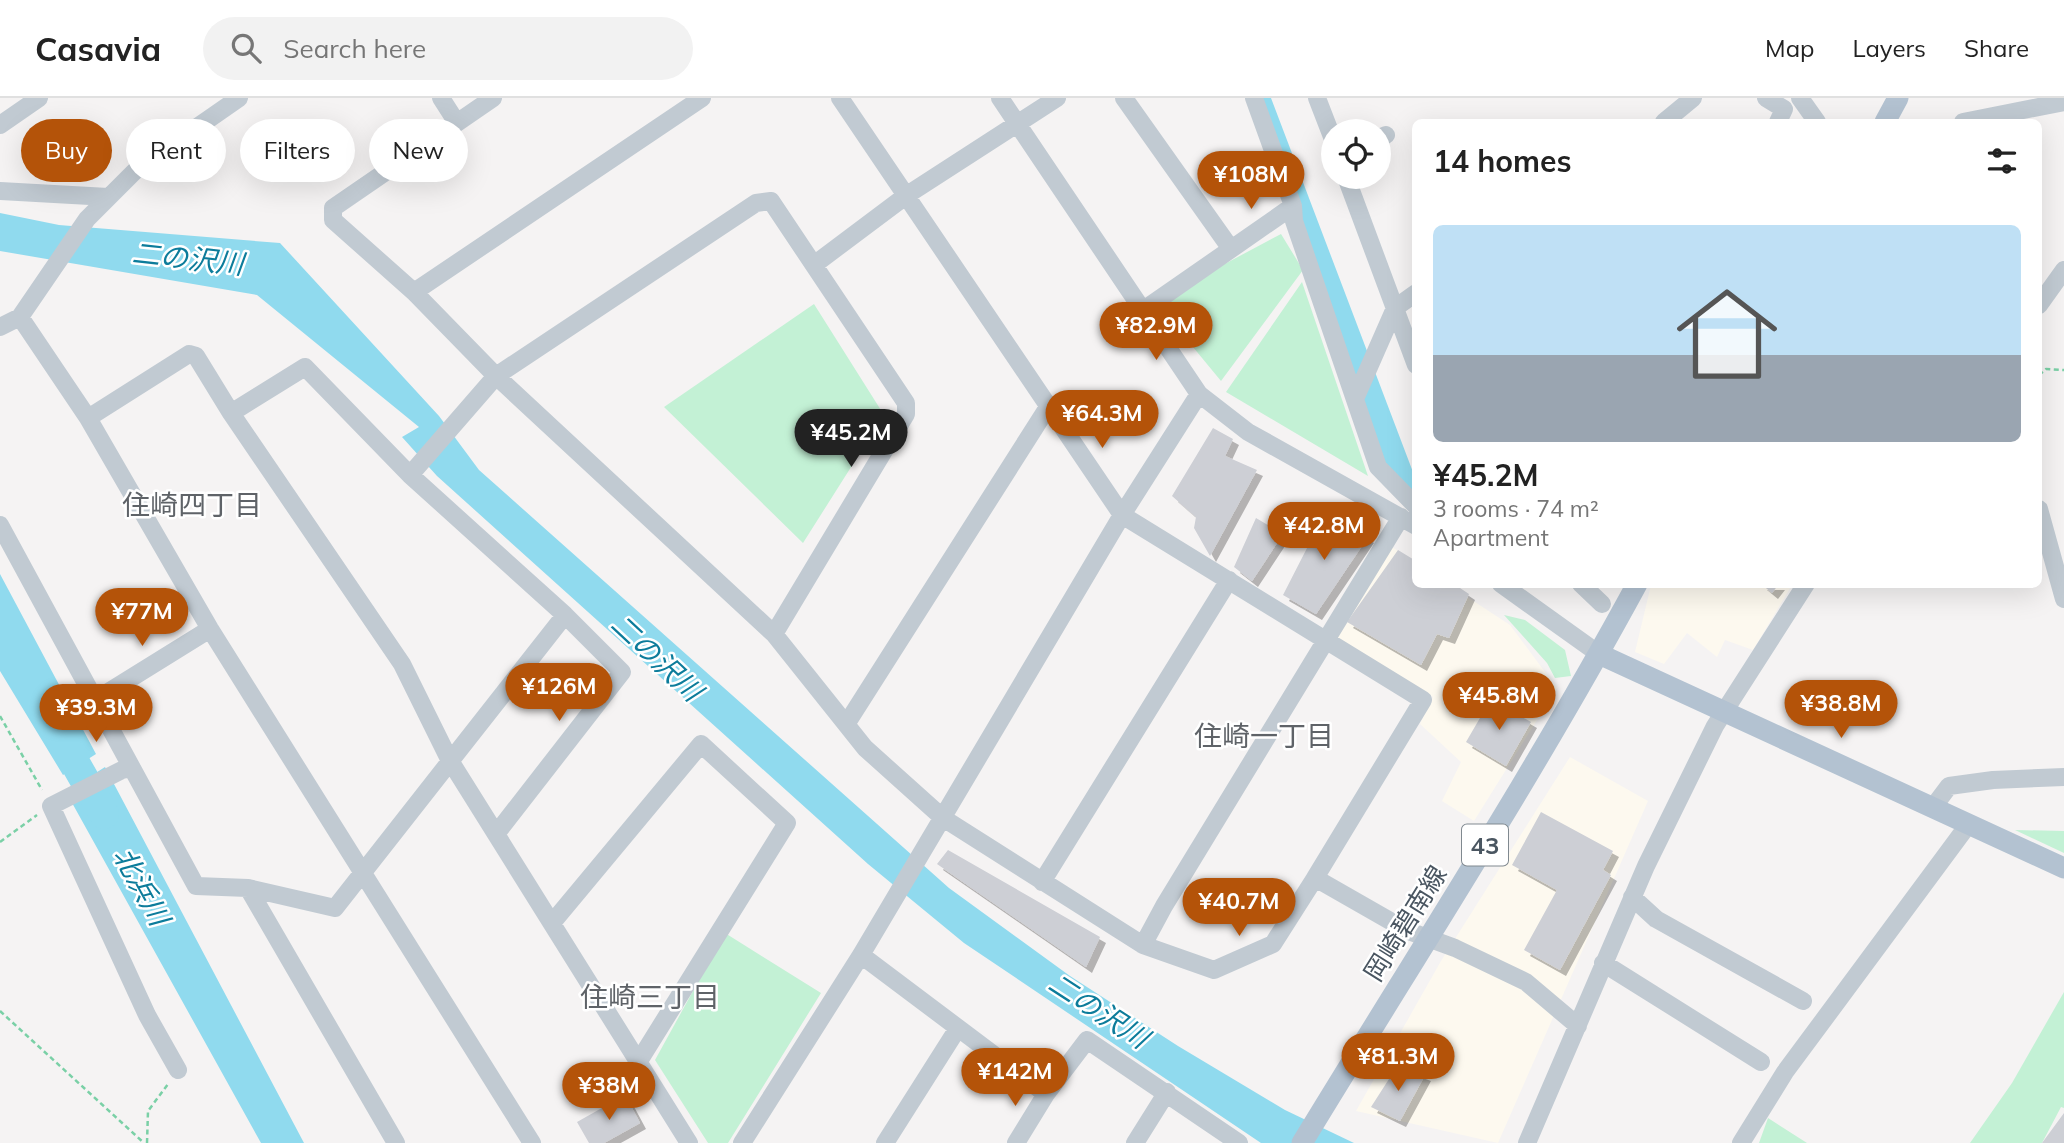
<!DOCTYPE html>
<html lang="en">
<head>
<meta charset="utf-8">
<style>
	body { margin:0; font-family:Mulish,"Noto Sans JP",sans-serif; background:#f2f2f2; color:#222; height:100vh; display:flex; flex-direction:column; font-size:26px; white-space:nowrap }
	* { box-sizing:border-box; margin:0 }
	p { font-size:23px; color:#767676 }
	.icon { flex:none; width:38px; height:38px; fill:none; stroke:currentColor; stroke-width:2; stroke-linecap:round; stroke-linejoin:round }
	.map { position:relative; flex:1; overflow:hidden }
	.side { position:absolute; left:1412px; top:21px; width:630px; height:469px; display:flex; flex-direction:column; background:#fff; border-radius:10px; box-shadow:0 7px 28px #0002 }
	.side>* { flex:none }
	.banner { position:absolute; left:21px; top:21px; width:665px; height:63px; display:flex; gap:14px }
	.tools { position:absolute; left:1321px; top:21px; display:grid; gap:14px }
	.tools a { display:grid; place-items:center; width:70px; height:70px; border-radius:50%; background:#fff; box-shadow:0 7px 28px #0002; font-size:35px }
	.price { position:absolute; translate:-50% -60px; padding:0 16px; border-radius:24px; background:#b45309; color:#fff; font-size:23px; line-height:46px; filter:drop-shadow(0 2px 4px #0008) }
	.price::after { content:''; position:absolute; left:50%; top:42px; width:21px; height:16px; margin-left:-10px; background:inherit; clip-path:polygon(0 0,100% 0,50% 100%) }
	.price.active { background:#222; color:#fff }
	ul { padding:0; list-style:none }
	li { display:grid; align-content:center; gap:14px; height:371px; padding:0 21px }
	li+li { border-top:2px solid #e0e0e0 }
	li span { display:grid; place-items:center; height:217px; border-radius:10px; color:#555 }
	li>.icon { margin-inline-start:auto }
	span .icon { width:126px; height:126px; fill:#fffc; stroke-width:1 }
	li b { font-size:30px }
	h2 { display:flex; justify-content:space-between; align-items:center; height:84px; padding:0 21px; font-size:30px }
	.pill { padding:0 24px; border-radius:32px; background:#fff; box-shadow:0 7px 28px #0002; font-size:24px; line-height:63px }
	.pill.active { background:#b45309; color:#fff }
	header { display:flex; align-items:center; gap:42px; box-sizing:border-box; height:98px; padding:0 35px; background:#fff; border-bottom:2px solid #e0e0e0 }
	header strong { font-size:33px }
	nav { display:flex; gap:38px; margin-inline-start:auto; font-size:24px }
	.search { width:490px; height:63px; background:#f2f2f2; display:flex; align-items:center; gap:18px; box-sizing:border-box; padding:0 24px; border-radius:38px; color:#767676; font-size:26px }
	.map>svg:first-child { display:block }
</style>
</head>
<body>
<header>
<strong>Casavia</strong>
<div class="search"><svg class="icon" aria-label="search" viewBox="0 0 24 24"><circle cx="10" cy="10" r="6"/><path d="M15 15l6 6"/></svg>Search here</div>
<nav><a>Map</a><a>Layers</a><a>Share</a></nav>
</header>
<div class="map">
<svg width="2064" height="1045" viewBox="0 0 2064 1045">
	<defs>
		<filter id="shadow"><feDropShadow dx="6" dy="6" stdDeviation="0" flood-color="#0004"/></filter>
	</defs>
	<rect width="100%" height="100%" fill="#f5f3f3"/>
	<path fill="#fdf9ef" d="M1392,449L1416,464V486L1449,487L1510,527L1557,590L1474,723L1442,703L1461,664L1420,626L1433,599L1331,540Z
		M1651,487H1792L1753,552L1725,542L1717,559L1687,535L1664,566L1635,554Z
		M1570,659L1648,703L1498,1045L1356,1013L1441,863Z"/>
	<path fill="#c3f1d5" d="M1281,136L1303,172L1221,283L1155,203Z
		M1302,184L1368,378L1226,294Z
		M814,206L884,317L803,445L664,309Z
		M1504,517L1525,522L1565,552L1571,578L1555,580L1547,565Z
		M2015,732L2064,733V755Z
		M725,835L821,895L728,1045H708L655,962Z
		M2064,894V1010L2061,1009L2042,1045H1970L2012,985Z
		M1768,1020L1807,1045H1759Z"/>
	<path fill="#90daee" d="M1257,0H1271L1416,382V398L1386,370Z
		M0,115L59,127L280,145L439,318L479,372L949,790L1070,878L1178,948L1285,1012L1354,1045H1261L964,845L868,766L437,378L402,339L419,329L257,197L0,153Z
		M0,476L96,656L63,677L0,573Z
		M105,669L304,1045H261L66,694Z"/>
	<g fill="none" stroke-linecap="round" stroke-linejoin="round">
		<path stroke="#90daee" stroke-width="30" d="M58,635L104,716"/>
	</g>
	<path fill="#cdcfd5" filter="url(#shadow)" d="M1213,330L1233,341L1225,358L1257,372L1210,458L1194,430L1196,419L1172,398Z
		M1327,411L1368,439L1316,516L1283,497Z
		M1256,420L1283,436L1252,483L1234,469Z
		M1398,452L1416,463V486H1454L1469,496L1449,540L1437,536L1421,567L1347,524Z
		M1761,486H1779L1772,495Z
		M1491,601L1531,624L1506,668L1466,644Z
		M1541,714L1613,753L1603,772L1611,777L1560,872L1524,852L1557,792L1512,767Z
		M948,752L1100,839L1086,869L937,766Z
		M1398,967L1425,977L1400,1023L1371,1009Z
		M625,997L640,1025L604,1045H589L577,1024Z
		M2064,1015V1045H2042Z"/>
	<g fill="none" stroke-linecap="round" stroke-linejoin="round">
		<path stroke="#7ad0a6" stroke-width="2.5" stroke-dasharray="5 3.5" stroke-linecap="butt" d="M2039,277L2046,271L2064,272
			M0,618L42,692
			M0,744L37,717
			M0,913L144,1045
			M147,1045L148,1013L168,986"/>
		<path stroke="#c1cad2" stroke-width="18" d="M441,0L457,25
			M493,0L333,110V122L414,194L496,278L774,536L865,650L943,720L1143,847L1164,808L1401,419
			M840,0L1122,417L1423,602L1315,780L1406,832L1455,850L1526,884L1578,928
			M1000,0L1199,296L1248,334L1416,428
			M1124,0L1231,151
			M1254,0L1293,108L1294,123L1378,369L1416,408
			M1317,0L1334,44
			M1766,0L1784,11L1778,24
			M1800,0L1817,24
			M1664,24L1693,0
			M1963,24L2064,4
			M0,27L39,0
			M1379,40L1386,37
			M1346,79L1416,267
			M0,93L108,99
			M815,166L907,97L1057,0
			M414,194L702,0
			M2039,207L2064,172
			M1145,211L1293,108
			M20,219L88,320L210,531L532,1045
			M0,229L20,219L87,121L137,71L239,0
			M1355,301L1395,210L1416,195
			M231,315L305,269L410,377L565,517L622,574L496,736
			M88,320L189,256L196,258L231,315L402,566L449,661L689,1045
			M410,377L496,278L756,105L771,103L906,305V316L774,536
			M2039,411L2064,501
			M0,427L196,788L248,790L396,1045
			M1501,486L1599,556
			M1581,486L1602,506
			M94,603L210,531
			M847,625L1048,309
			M132,670L122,672L51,708L147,917L178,972
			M1934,708L1949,688L1993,682L2064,679
			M1042,784L1229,482
			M248,790L335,810L565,517
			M1632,799L1656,821L1803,903
			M552,825L701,646L787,725L639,963
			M1143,847L1214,872L1273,846L1315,780
			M861,857L1046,996
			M1603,865L1761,964
			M742,1045L861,857L1122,417L1199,296
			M885,1045L958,930
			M1016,1045L1046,996L1087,942L1239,1045
			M1135,1045L1167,994
			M1527,1045L1646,768L1715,628L1806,486
			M1741,1045L1785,974L1968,727"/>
		<path stroke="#b3c2d1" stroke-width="21" d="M1885,24L1898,0
			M1599,556L2064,770
			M1302,1045C1415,859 1533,678 1637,486"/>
	</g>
	<g text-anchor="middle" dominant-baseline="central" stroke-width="5" stroke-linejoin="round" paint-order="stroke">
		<rect fill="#fff" stroke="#808990" stroke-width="2" x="1462" y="726.5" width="46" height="41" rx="5"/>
		<g font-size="24" font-weight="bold" fill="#4a5661">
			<text x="1485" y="747">43</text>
		</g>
		<g font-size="26" fill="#4a5661" stroke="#fff">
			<text transform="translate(1405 825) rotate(-58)">岡崎碧南線</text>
		</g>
		<g font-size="28" font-style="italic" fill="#0c7c9b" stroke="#fff">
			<text transform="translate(188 160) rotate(6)">二の沢川</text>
			<text transform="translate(657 559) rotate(43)">二の沢川</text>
			<text transform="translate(142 788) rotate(61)">北浜川</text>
			<text transform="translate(1099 912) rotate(33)">二の沢川</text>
		</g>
		<g font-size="28" fill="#5f6368" stroke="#fff">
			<text x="192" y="406">住崎四丁目</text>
			<text x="1264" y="637">住崎一丁目</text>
			<text x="650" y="898">住崎三丁目</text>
		</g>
	</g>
</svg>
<div class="tools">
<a><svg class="icon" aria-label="locate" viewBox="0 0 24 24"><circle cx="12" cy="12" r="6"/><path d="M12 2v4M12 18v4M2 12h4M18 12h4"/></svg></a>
</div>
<b class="price" style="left:1251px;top:113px">¥108M</b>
<b class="price" style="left:1156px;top:264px">¥82.9M</b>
<b class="price" style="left:1102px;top:352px">¥64.3M</b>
<b class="price active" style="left:851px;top:371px">¥45.2M</b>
<b class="price" style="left:1324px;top:464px">¥42.8M</b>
<b class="price" style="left:142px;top:550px">¥77M</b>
<b class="price" style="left:559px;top:625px">¥126M</b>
<b class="price" style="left:1499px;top:634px">¥45.8M</b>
<b class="price" style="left:1841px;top:642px">¥38.8M</b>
<b class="price" style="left:96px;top:646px">¥39.3M</b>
<b class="price" style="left:1239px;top:840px">¥40.7M</b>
<b class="price" style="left:1398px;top:995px">¥81.3M</b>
<b class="price" style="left:1015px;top:1010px">¥142M</b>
<b class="price" style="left:609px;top:1024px">¥38M</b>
<div class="banner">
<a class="pill active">Buy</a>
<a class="pill">Rent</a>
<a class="pill">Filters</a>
<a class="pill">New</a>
</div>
<section class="side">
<h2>14 homes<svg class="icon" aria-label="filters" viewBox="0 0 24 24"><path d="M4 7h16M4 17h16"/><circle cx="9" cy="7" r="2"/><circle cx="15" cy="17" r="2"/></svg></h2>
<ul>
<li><span style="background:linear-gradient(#bfe0f5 60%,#9aa5b1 0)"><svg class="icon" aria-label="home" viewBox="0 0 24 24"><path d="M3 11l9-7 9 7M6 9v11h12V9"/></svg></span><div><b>¥45.2M</b><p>3 rooms · 74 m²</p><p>Apartment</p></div></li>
</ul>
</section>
</div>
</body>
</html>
